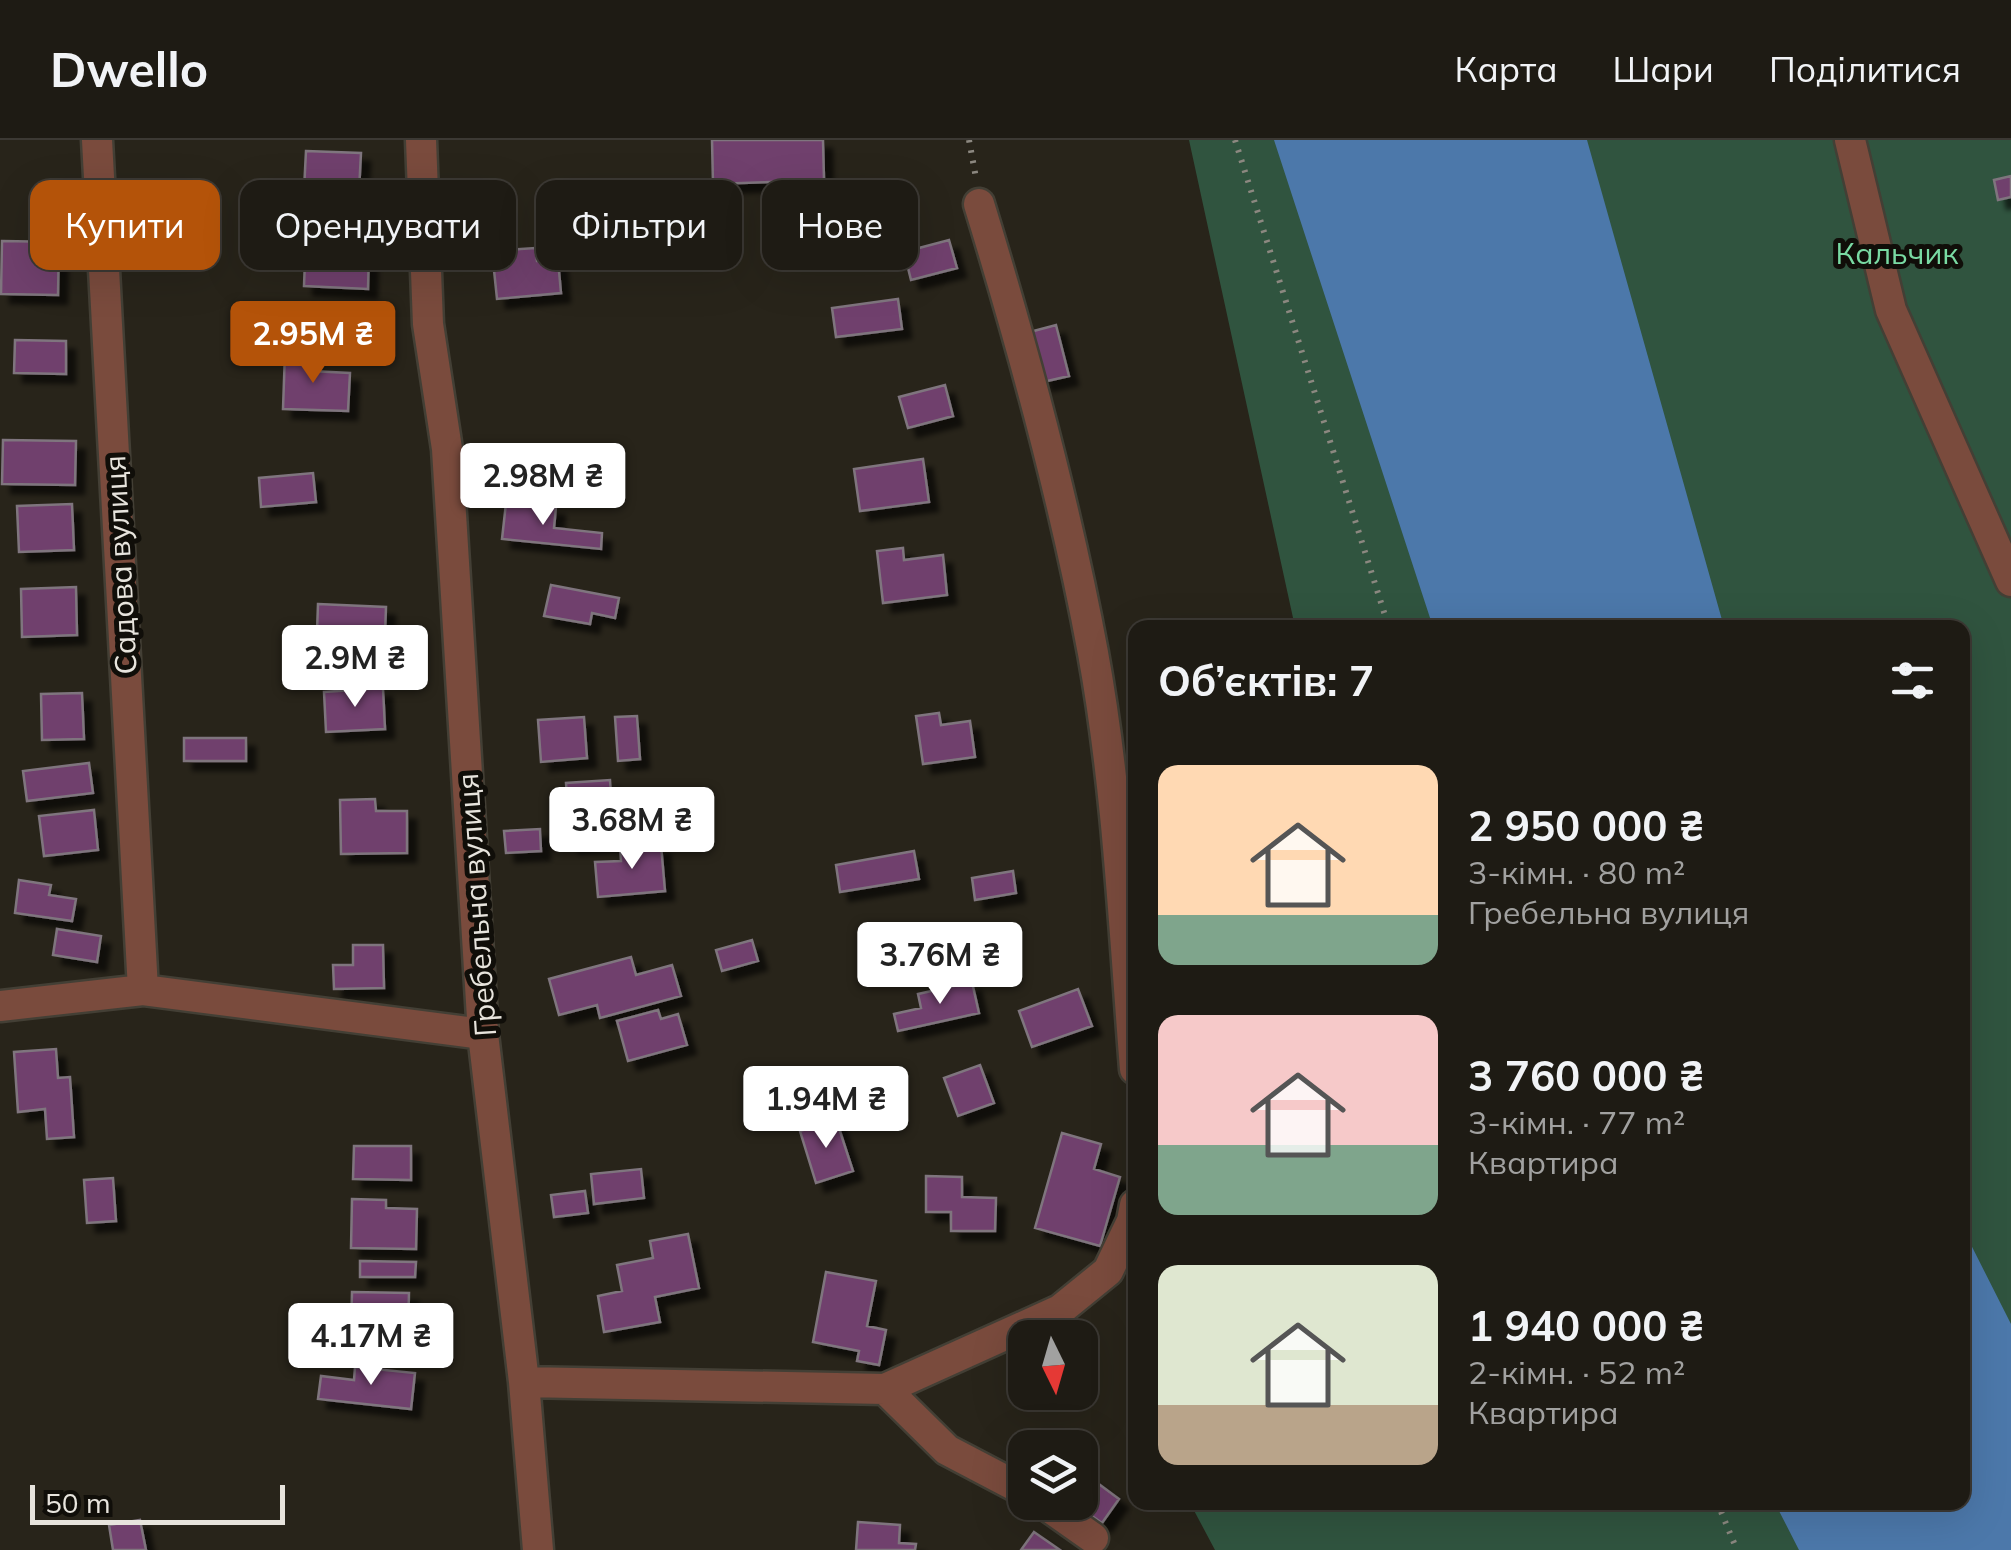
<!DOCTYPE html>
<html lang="uk">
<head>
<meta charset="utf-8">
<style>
	body { margin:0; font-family:Mulish,sans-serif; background:#26241d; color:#f1f3f6; height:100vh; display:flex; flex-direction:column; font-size:38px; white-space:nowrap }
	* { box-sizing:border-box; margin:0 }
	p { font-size:32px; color:#a1a1a0 }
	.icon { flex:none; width:55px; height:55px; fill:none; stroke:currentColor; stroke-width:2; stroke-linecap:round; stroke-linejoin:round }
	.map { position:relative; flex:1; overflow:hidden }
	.sheet { position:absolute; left:1128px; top:480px; width:842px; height:890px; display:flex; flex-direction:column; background:#1e1b14; border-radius:20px; box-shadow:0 10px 40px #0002,0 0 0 2px #3c3934 }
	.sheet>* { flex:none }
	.hud { position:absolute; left:30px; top:40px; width:948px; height:90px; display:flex; gap:20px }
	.needle { width:65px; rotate:175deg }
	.fabs { position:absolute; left:1008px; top:1180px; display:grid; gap:20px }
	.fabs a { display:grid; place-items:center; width:90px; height:90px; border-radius:20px; background:#1e1b14; box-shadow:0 10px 40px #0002,0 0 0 2px #3c3934; font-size:50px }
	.scale { position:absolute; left:30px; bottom:25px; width:255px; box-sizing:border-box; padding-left:10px; border:5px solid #e7e4dd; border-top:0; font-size:28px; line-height:35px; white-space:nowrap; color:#e7e4dd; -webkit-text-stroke:8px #100e09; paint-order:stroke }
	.price { position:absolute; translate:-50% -85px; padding:0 22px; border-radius:10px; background:#fff; color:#222; font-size:32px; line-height:65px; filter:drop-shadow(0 2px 5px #0008) }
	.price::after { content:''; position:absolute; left:50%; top:60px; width:30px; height:22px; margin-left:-15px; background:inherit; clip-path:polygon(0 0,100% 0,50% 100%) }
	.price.current { background:#b45309; color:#fff }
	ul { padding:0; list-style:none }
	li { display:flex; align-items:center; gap:30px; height:250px; padding:0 30px }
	li span { display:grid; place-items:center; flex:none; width:280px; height:200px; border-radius:20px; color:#555 }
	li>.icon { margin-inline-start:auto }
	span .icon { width:120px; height:120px; fill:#fffc; stroke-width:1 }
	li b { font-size:42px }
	h2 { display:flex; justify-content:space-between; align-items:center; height:120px; padding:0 30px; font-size:42px }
	.tag { padding:0 35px; border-radius:20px; background:#1e1b14; box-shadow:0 10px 40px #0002,0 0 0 2px #3c3934; font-size:35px; line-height:90px }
	.tag.current { background:#b45309; color:#fff }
	header { display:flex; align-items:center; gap:60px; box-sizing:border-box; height:140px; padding:0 50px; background:#1e1b14; border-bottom:2px solid #3c3934 }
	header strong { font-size:48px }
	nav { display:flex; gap:55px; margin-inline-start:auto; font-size:35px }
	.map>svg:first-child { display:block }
</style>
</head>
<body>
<header>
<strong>Dwello</strong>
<nav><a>Карта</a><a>Шари</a><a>Поділитися</a></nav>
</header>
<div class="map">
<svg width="2011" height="1410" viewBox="0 0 2011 1410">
	<defs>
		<filter id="shadow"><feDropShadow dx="9" dy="9" stdDeviation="2.5" flood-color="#0009"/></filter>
	</defs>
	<rect width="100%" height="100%" fill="#28241a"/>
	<path fill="#30543f" d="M1189,0H2011V1410H1215L1190,1363L1962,1362V488L1295,487Z"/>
	<path fill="#4c78aa" d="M1274,0H1587L1724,487H1433Z
		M1963,1089L2011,1184V1410H1799L1775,1363L1962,1362Z"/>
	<path fill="#70406d" stroke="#7f757e" stroke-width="2.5" filter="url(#shadow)" d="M712,0H823L824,40L713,44Z
		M306,11L361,13L359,51L304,50Z
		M2011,36V57L1998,60L1994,40Z
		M662,41L664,76L605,80L603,46Z
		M306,95H329V110L369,112L368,149L304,146Z
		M949,100L957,128L911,140L904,112Z
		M2,101L59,102L58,155L1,154Z
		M535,108L537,121L558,120L561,153L497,159L492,111Z
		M898,159L902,189L836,197L832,168Z
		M1056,185L1069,236L1043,242L1030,192Z
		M15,200L66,201V234L14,233Z
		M285,212H311V231L350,233L348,271L283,269Z
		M945,245L953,276L908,288L899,257Z
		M3,300L76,301L75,345L2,344Z
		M923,319L929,362L860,371L854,329Z
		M313,333L316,362L261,367L259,338Z
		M506,363L556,367L554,388L602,393L601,409L502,399Z
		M72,364L74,410L19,412L17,366Z
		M903,408L904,420L943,415L947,455L883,463L877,411Z
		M551,445L619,458L615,478L592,473L590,484L544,476Z
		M76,447L77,495L22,497L21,449Z
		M318,464L386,467L385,494L317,492Z
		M383,548L385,589L326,592L324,552Z
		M82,553L84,599L42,600L41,554Z
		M939,573L941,585L970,581L975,617L923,624L916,576Z
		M637,576L640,619L618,621L615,577Z
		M584,577L587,618L541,622L538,580Z
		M184,598H246V621H184Z
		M89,623L93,653L27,661L23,631Z
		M610,640L614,701L570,704L566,643Z
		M375,659L376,671H407V713L341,714L340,660Z
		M94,670L98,710L44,716L39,676Z
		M540,689L541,711L506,713L504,691Z
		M661,705L665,751L598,757L595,722L621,721L620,707Z
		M914,711L919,739L840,752L836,725Z
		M1013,731L1016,753L975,760L972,738Z
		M19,740L51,745L49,755L76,759L72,781L15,773Z
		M57,789L101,796L97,822L53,815Z
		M752,800L758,821L722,831L716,810Z
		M353,805H383L384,848L334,849L333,825H353Z
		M631,817L636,835L672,825L681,856L600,878L597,865L559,875L549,839Z
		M972,842L979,873L898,891L894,874L921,868L918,854Z
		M1078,849L1092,886L1032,907L1019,871Z
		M658,870L661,879L678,874L687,905L628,921L617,881Z
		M56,909L58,938L70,937L74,997L47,999L45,969L18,972L14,912Z
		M980,925L994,963L958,976L944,938Z
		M836,979L853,1031L816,1043L800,991Z
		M1062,993L1101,1004L1094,1029L1120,1037L1100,1106L1035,1088Z
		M354,1006H411V1040L353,1039Z
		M641,1029L644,1058L594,1064L591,1034Z
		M926,1036L962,1037V1057L996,1058L995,1091H951V1072H926Z
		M113,1038L116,1081L87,1083L84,1040Z
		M585,1051L588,1073L554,1077L551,1055Z
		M352,1059L386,1060V1068L417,1069L416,1109L351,1108Z
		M688,1094L699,1148L655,1157L660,1182L604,1192L598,1156L622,1151L617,1125L653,1118L650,1101Z
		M360,1121L416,1122L415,1137H360Z
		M826,1132L876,1141L867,1186L886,1190L879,1225L857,1221L859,1211L813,1202Z
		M352,1152L409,1153L408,1189L351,1188Z
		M355,1227L415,1233L411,1269L318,1259L321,1236L354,1240Z
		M1080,1330L1119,1359L1102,1383L1072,1362H1080Z
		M140,1380L146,1410H113L109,1385Z
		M858,1382L900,1385L899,1403L916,1404L915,1410H856Z
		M1034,1392L1060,1410H1021Z"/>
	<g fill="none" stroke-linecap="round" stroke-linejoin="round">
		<g stroke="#433f35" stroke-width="35">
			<path id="minor" d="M97,0L143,850
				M421,0L428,184L447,309L483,894L524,1242L538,1410
				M1850,0L1891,170L2011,441
				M979,64C1024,211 1065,361 1093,513C1118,650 1124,791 1135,929
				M0,866L143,850L483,894
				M524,1242L885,1249L1060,1170L1108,1131L1132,1081L1135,1065
				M885,1249L947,1310L1025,1351
				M1042,1362L1093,1398"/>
		</g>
		<path stroke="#8c8880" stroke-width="6" stroke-dasharray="2.5 8" stroke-linecap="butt" d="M969,0L976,38
			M1235,0L1389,488
			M1717,1362L1737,1410"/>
		<use href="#minor" stroke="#7a4b3d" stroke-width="30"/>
	</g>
	<g text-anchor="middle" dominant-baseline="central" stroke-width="10" stroke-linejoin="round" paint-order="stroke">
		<g font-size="30" fill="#79daa3" stroke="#100e09">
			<text x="1897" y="113">Кальчик</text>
		</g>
		<g font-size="30" fill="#e7e4dd" stroke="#100e09">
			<text transform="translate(120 425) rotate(-93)">Садова вулиця</text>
			<text transform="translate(476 765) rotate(-94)">Гребельна вулиця</text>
		</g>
	</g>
</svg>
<div class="fabs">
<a><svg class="needle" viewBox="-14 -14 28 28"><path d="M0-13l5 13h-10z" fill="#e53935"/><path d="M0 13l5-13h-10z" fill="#a1a1a0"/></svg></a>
<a><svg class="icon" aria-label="layers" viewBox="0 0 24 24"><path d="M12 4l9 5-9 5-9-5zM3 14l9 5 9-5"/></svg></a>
</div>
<div class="scale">50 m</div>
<b class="price current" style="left:313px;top:246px">2.95M ₴</b>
<b class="price" style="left:543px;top:388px">2.98M ₴</b>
<b class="price" style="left:355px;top:570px">2.9M ₴</b>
<b class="price" style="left:632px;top:732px">3.68M ₴</b>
<b class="price" style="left:940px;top:867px">3.76M ₴</b>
<b class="price" style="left:826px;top:1011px">1.94M ₴</b>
<b class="price" style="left:371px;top:1248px">4.17M ₴</b>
<div class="hud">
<a class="tag current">Купити</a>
<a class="tag">Орендувати</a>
<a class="tag">Фільтри</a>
<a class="tag">Нове</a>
</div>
<section class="sheet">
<h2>Об’єктів: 7<svg class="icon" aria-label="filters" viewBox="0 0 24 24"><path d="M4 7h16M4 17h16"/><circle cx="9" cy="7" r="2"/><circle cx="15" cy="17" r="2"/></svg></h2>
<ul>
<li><span style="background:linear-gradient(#ffd9b3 75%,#7fa58c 0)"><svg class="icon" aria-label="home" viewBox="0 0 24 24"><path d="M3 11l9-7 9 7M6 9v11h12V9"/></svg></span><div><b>2 950 000 ₴</b><p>3-кімн. · 80 m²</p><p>Гребельна вулиця</p></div></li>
<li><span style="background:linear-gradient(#f6c9c9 65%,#7fa58c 0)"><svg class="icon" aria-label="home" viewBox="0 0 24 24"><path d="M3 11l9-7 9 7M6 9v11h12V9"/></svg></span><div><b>3 760 000 ₴</b><p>3-кімн. · 77 m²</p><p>Квартира</p></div></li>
<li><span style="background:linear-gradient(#dfe7d0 70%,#b9a48a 0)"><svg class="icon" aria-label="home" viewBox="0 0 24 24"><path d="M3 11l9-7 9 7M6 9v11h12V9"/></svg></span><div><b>1 940 000 ₴</b><p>2-кімн. · 52 m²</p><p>Квартира</p></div></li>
</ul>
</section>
</div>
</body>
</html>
